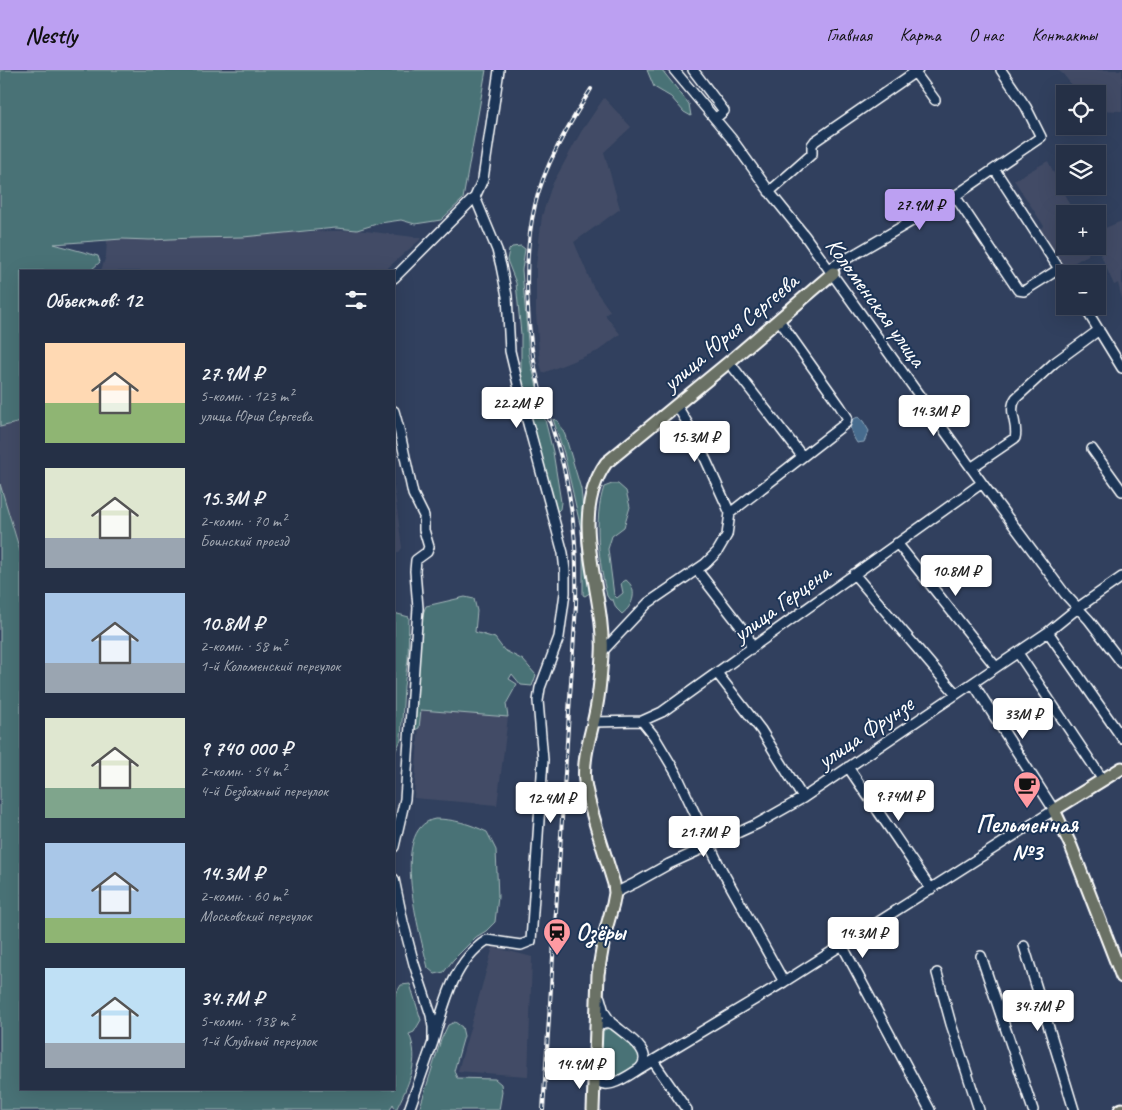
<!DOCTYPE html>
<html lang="ru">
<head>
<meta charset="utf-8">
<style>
	body { margin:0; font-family:Caveat,sans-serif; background:#2d384d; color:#f1f3f6; height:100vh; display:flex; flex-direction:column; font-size:19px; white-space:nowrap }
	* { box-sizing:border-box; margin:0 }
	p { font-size:16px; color:#a3a9b3 }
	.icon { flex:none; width:28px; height:28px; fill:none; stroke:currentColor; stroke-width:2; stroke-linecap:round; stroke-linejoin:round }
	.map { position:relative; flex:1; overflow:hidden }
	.panel { position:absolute; left:20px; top:200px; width:375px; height:820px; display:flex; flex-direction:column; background:#253046; border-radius:0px; box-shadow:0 5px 20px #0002,0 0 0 1px #424b5f }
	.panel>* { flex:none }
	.tools { position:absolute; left:1056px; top:15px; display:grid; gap:10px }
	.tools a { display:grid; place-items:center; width:50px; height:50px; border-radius:0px; background:#253046; box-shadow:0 5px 20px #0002,0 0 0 1px #424b5f; font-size:25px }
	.price { position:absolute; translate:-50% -42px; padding:0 11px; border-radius:5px; background:#fff; color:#222; font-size:16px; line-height:32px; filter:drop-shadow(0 1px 2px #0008) }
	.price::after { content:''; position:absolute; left:50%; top:30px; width:15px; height:11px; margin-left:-8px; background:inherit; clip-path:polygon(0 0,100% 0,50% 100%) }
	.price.active { background:#bca0f2; color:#111 }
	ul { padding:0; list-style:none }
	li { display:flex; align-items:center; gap:15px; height:125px; padding:0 25px }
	li span { display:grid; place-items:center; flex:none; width:140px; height:100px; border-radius:0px; color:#555 }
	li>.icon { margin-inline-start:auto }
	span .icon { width:60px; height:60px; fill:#fffc; stroke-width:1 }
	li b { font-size:21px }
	h2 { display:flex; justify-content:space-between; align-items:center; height:60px; padding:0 25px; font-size:21px }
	header { display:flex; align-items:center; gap:30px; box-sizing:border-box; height:70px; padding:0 25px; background:#bca0f2; color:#111 }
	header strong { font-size:24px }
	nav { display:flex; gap:28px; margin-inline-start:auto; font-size:18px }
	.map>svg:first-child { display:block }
</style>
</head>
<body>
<header>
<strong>Nestly</strong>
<nav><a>Главная</a><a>Карта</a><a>О нас</a><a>Контакты</a></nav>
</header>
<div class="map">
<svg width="1122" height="1040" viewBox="0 0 1122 1040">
	<rect width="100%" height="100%" fill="#31405e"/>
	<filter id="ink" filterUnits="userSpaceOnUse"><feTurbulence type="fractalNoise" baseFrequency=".02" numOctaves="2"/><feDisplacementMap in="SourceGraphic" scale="10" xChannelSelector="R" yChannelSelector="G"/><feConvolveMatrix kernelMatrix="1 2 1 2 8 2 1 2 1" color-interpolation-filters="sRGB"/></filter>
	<g filter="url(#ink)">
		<path fill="#434c66" d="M1058,0H1122V41L1098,40V24H1079L1063,4Z
			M604,28L631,57L604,82L620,139L574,172L593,217L610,241L605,245L620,264L598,281L543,303L540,294L536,242V196L542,146L552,115L581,62Z
			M1048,91L1074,144H1065V176H1087L1089,179L1088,185L1064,198L1040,160L1044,156L1014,110Z
			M1122,151V229L1118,213L1114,215L1097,176L1098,161Z
			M357,160L422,168L384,201H101L106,186L107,170Z
			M21,352V514L0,422V357Z
			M394,416L402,478L399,482L394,483Z
			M420,640L508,647L497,735L414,728Z
			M493,877L532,887L528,1006L458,1001Z"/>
		<path fill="#4a7276" stroke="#a4b8ba" d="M0,0H486L463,129L441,150L415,154L401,150L380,153L357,160L336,158L243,167L192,168L150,170L122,169L54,174L98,186L100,192L90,201H21V352L0,357Z
			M647,0H662L689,34L691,46L684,42L671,27L654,17Z
			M521,176L525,179L522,200L529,285L553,382L561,432L560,439L558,441L554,439L521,309V264L516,213L507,190L509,180L512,177Z
			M553,349L558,351L565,365L581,419L591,522L585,526L583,525V486L581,459L564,383Z
			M0,414L21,484V1019H394V927L401,915L410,914L421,950L414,962L409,964C421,991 408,1015 396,1040L393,1034L390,1040H0Z
			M612,414H618L626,421L630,437L624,457L612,466L608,479L614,525L617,528L623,523L621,513L626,510C638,519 634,535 622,544L616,538L613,530H610L607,526C599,493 593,449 604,417Z
			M465,527L474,529L477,541L475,562L495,568L504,580L523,590L536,605L532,616L521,615L512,604L509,609L517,614L506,634L508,647L421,640L419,658L411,662L422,546L426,536Z
			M394,543L409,547L408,590L404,616L401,670L394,684Z
			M435,749C454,749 470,754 487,762L496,780L498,827L495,852L486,861L476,867L453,890L444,902L435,904L428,898C421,867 388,758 435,749Z
			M455,952L462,957L464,966L454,1001L457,1008L495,1009L501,1014L502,1022L499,1040H419L441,970L448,955Z
			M609,958L613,959L637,979L642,988C641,990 640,993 638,995C632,1004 607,1015 599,1005L600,962Z"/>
		<path fill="#466c8e" stroke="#90a7bb" d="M858,347L863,351L869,361L864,372L857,373C852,365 849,359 851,350Z"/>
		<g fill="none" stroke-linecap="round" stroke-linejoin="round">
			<g stroke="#fff" stroke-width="12">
				<path id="minor" d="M674,0L731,68L772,125L805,166L982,413L1065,524L1089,550L1122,593
					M693,0L724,41L715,49
					M913,0L935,30
					M995,100L1065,208
					M769,122L812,84V75L815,71L918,0
					M955,126L1018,220L1024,221L1059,199
					M829,199L955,126L1041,67L1026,37L1001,0
					M394,208L475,127L483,109L499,0
					M1084,236L1122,298
					M729,292L802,386
					M677,336L694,364L730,443
					M394,341L399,359L413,424L424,446V460L429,477L427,482L416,490L415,501L418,538L405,729L394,777
					M1092,379L1122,421
					M971,398L1015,368C1019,355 1007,341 1016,328L1054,293L1099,260
					M897,473L996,597
					M697,500L748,566L751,579
					M854,504L956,624
					M1048,562L1122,668
					M602,582L648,533L705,494L717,482L727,465L730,443L846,353L847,347L840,336L779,250
					M1018,583L1103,710
					M717,603L761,660L803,728
					M642,651L654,666L676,703L719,795L784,912
					M592,652L642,651L662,642L982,413
					M848,697L931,819
					M394,809L403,852L414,894L431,945L433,957V972L409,1040
					M615,823L635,813L669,794L757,754L803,728L1048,562L1079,537L1122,507
					M842,875L930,1040
					M1024,876L1074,1040
					M981,886L1033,1040
					M937,903L951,954L979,1040
					M600,928L604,942L612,954
					M433,972C444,935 453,892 487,870L521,875L531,871L543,690L538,631L540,618L559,567L565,523V501L563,483L524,339L510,281L507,226L501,196L497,180L475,127
					M653,991L687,1040
					M639,999L784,912L1054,740L973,613
					M594,1003C600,1027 628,1006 639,999C657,982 624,964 613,954C605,951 600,953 596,960"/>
			</g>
			<g stroke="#fff" stroke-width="15">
				<path id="major" d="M1122,698L1054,740L1071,776L1122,907
					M593,1040L598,904L605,863L613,834L615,823L614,814C608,795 602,775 596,756C592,742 587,727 585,712C582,685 593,660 597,634C600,618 601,601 602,585C606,521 566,451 606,393L729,292L833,203
					M1120,1040L1122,1039"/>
			</g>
			<use href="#minor" stroke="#1d3557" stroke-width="9"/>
			<use href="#major" stroke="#6b7165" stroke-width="11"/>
			<g stroke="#fff" stroke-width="4">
				<path id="rail" d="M543,1040L576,535C577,488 575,450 565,403C559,375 548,347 540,320C526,265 522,190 535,135C545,93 569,55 591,19"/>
			</g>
			<use href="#rail" stroke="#1d3557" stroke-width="2" stroke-dasharray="5.5" stroke-linecap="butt"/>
		</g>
	</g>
	<defs>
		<g id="cafe-pin" transform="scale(1.4375)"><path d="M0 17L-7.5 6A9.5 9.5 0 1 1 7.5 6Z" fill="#ff9aa2" stroke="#1d3557"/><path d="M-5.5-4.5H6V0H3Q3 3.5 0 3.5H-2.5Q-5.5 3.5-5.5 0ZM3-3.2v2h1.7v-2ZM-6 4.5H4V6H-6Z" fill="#111"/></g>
		<g id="station-pin" transform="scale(1.4375)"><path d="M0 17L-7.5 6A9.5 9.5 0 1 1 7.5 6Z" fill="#ff9aa2" stroke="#1d3557"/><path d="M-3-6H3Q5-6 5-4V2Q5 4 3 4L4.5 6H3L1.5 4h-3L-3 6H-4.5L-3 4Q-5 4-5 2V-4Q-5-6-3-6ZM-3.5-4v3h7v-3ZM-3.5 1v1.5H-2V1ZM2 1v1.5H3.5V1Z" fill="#111"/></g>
	</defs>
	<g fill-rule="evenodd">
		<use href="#cafe-pin" x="1027" y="715"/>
		<use href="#station-pin" x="557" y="862"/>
	</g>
	<g text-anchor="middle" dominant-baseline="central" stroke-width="4" stroke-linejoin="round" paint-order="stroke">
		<g font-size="24" fill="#fff" stroke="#1d3557">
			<text transform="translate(876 232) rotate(54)">Коломенская улица</text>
			<text transform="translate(730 262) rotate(-40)">улица Юрия Сергеева</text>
			<text transform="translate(781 533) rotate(-36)">улица Герцена</text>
			<text transform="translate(865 662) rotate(-34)">улица Фрунзе</text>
		</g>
		<g font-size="24" font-weight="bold" fill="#fff" stroke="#1d3557">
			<text x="1027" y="754">Пельменная<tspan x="1027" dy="28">№3</tspan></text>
			<text x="576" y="862" text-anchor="start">Озёры</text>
		</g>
	</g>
</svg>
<div class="tools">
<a><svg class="icon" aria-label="locate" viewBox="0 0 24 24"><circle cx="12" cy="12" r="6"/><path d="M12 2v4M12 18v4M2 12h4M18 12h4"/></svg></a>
<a><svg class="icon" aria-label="layers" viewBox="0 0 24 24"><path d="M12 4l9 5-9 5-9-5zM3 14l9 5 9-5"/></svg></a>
<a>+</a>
<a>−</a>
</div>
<b class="price active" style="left:920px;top:161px">27.9M ₽</b>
<b class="price" style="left:517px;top:359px">22.2M ₽</b>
<b class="price" style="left:934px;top:367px">14.3M ₽</b>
<b class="price" style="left:695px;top:393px">15.3M ₽</b>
<b class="price" style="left:956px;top:527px">10.8M ₽</b>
<b class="price" style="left:1023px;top:670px">33M ₽</b>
<b class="price" style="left:899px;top:752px">9.74M ₽</b>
<b class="price" style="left:551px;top:754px">12.4M ₽</b>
<b class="price" style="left:704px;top:788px">21.7M ₽</b>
<b class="price" style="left:863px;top:889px">14.3M ₽</b>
<b class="price" style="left:1038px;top:962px">34.7M ₽</b>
<b class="price" style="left:580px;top:1020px">14.9M ₽</b>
<section class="panel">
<h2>Объектов: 12<svg class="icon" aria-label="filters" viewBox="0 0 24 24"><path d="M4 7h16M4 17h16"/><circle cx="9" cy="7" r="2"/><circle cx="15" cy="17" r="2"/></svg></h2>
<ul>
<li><span style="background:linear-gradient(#ffd9b3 60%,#8fb573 0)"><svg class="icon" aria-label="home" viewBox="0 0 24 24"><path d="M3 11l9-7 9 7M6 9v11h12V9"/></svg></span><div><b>27.9M ₽</b><p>5-комн. · 123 m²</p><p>улица Юрия Сергеева</p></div></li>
<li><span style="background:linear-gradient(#dfe7d0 70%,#9aa5b1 0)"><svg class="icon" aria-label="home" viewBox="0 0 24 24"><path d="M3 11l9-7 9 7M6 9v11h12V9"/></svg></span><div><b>15.3M ₽</b><p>2-комн. · 70 m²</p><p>Боинский проезд</p></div></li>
<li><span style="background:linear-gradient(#a9c7e8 70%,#9aa5b1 0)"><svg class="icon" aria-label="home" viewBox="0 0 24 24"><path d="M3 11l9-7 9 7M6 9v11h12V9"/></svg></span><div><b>10.8M ₽</b><p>2-комн. · 58 m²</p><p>1-й Коломенский переулок</p></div></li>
<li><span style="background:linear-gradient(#dfe7d0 70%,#7fa58c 0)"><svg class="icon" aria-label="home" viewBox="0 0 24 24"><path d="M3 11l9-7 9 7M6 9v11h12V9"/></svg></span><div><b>9 740 000 ₽</b><p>2-комн. · 54 m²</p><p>4-й Безбожный переулок</p></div></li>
<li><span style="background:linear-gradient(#a9c7e8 75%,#8fb573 0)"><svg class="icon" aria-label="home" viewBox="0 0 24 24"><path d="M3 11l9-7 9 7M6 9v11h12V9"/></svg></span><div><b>14.3M ₽</b><p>2-комн. · 60 m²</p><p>Московский переулок</p></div></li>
<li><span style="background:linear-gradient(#bfe0f5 75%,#9aa5b1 0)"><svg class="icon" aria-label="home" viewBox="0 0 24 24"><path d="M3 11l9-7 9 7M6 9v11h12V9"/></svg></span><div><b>34.7M ₽</b><p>5-комн. · 138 m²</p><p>1-й Клубный переулок</p></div></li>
</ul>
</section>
</div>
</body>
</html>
